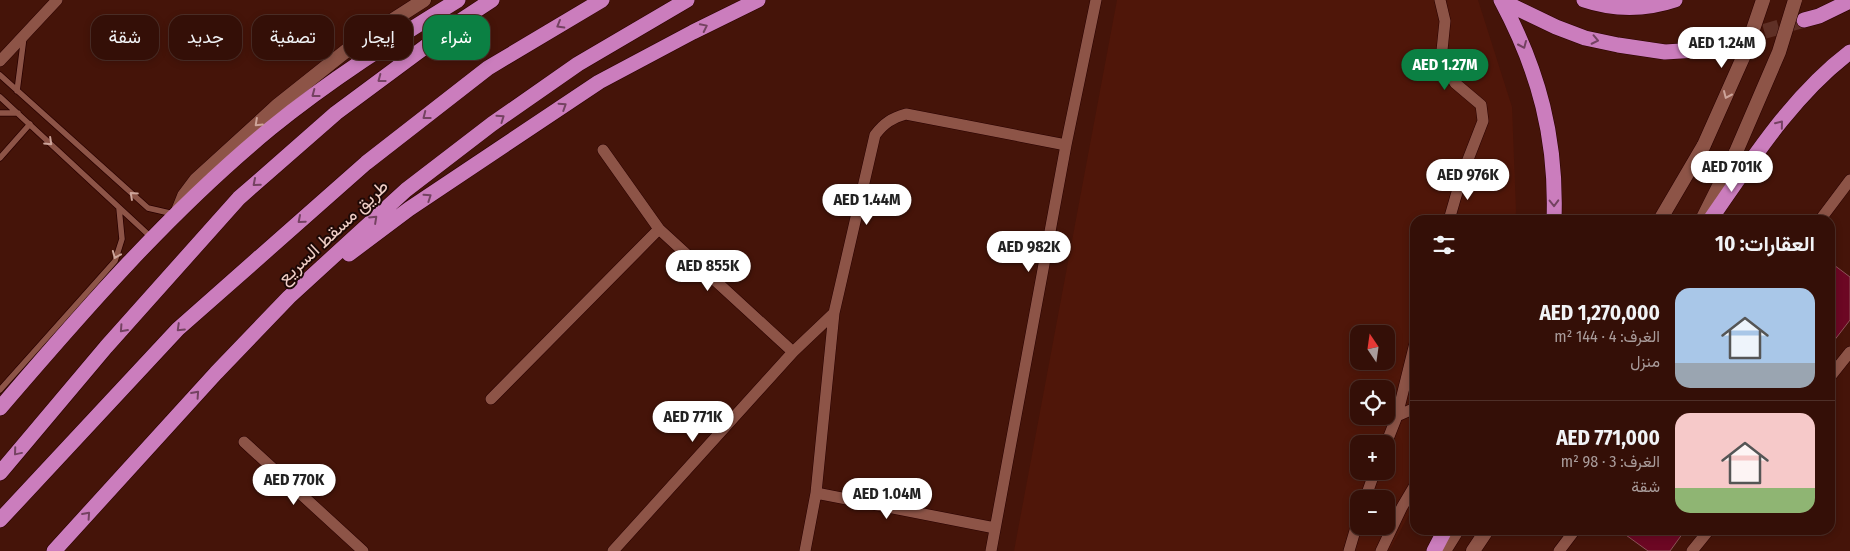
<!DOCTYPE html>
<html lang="ar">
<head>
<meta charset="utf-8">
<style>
	body { margin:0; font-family:"Fira Sans Condensed",Vazirmatn,sans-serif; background:#3f1d15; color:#f1f3f6; direction:rtl; height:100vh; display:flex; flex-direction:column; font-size:19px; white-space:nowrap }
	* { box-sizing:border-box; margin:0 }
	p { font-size:16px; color:#a99c9b }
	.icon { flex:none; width:28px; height:28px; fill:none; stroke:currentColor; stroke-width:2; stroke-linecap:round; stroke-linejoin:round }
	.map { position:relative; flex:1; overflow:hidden; direction:ltr }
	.panel { position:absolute; left:1410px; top:215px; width:425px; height:320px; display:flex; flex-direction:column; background:#340f07; border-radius:15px; box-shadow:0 2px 8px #0003,0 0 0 1px #4e2f28; direction:rtl }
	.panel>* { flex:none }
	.top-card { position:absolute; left:15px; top:15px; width:475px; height:45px; direction:rtl; display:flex; gap:10px }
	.needle { width:32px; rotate:347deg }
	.controls { position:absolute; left:1350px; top:325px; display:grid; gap:10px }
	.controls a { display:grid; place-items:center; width:45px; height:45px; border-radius:10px; background:#340f07; box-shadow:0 2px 8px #0003,0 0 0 1px #4e2f28; font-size:25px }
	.price { position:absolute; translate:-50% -42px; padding:0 11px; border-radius:18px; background:#fff; color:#222; font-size:16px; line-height:32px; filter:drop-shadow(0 1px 2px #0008) }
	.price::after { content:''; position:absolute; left:50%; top:30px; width:15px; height:11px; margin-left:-8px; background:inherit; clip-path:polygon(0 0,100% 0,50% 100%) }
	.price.selected { background:#0b8043; color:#fff }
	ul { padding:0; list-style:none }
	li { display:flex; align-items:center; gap:15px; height:125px; padding:0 20px }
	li+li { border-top:1px solid #4e2f28 }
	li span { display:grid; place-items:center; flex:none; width:140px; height:100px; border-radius:15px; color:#555 }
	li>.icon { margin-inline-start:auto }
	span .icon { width:60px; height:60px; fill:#fffc; stroke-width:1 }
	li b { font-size:21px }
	h2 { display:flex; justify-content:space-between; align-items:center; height:60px; padding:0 20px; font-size:21px }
	.chip { padding:0 18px; border-radius:15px; background:#340f07; box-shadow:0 2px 8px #0003,0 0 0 1px #4e2f28; font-size:18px; line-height:45px }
	.chip.selected { background:#0b8043; color:#fff }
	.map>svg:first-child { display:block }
</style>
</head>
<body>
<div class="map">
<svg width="1850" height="551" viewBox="0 0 1850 551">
	<rect width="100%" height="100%" fill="#451409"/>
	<path fill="#4f1609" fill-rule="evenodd" d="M1117,0H1478L1512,107L1516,211L1515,220H1415V504L1389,551H1014ZM1359,334H1386V361H1359ZM1359,389H1386V416H1359ZM1359,444H1386V471H1359ZM1359,499H1386V526H1359Z"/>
	<path fill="#6c0723" stroke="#8e5359" d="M1830,262L1850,277V320L1830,346Z
		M1619,530H1679L1683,533L1670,551H1648Z"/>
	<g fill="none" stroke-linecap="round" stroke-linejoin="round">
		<path stroke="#5f3026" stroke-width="15" stroke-dasharray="15 8" stroke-linecap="butt" d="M1720,44L1804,20"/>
		<g stroke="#290000" stroke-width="7">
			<path id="service" d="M0,75L148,208L174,214
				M17,91L24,37
				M0,97L152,238
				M0,113H18
				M0,158L30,124
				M0,390L115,261L122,239L119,208"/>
		</g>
		<g stroke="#290000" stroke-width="12">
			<path id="minor" d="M1440,0L1445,21L1441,60L1455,83L1481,105L1483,121L1462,175L1449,220
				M0,61L57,0
				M603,150L659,229L793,352L834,313
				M1820,220L1850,180
				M1830,377L1850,352
				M491,399L659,229
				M1397,416L1415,408
				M244,442L363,551
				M1386,444L1397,416L1415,343
				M816,493L834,313L875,135C884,123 892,118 906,114L1066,145
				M1365,499L1375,471
				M613,551L793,352
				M805,551L816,493L995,528
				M991,551L1066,145L1096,0
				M1349,551L1359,517
				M1381,551L1402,507L1415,485
				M1559,551L1575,530
				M1692,551L1709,530"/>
		</g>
		<g stroke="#290000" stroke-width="15">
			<path id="tertiary" d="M178,211L184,196L196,180L278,105L351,47L424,0"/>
		</g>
		<g stroke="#290000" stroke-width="15">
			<path id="secondary" d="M1660,220L1704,145
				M1702,220L1736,152
				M1444,551L1457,530
				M1473,551L1487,530"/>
		</g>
		<g stroke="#290000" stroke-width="16">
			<path id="motorway" d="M1501,0C1539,71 1557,139 1554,220
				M1584,0C1613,10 1646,10 1675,0
				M1502,1L1556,27L1585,38L1618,45L1665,52L1697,50L1720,44
				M1804,20L1819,16L1850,1
				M1710,220C1751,161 1792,96 1850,52
				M349,254L409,209L599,82L693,32L758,0
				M0,408C85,309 170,211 271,128C330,80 393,40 458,0
				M0,473L106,347L239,198L336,113L460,21L492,0
				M0,520L178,329L366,163L488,68L602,0
				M54,551L216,373L289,297L406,190L492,124L578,64L687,0
				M1434,551L1445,530"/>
		</g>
		<use href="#service" stroke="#8d5447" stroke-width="5.5"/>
		<use href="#minor" stroke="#8d5447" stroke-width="11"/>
		<use href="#tertiary" stroke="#8d5447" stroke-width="14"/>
		<use href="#secondary" stroke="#8d5447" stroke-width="14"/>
		<use href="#motorway" stroke="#cb7dbd" stroke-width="15"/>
		<g stroke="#290000" stroke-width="15" stroke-linecap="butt">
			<path id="secondary-bridge" d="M1704,145L1745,53L1763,0
				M1736,152L1779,52L1795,0"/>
		</g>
		<use href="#secondary-bridge" stroke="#8d5447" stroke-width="14"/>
	</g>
	<defs><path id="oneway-chevron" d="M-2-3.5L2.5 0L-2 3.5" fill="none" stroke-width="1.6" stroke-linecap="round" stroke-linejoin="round" transform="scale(1.25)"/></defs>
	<g stroke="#744261">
		<use href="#oneway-chevron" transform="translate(560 25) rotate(150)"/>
		<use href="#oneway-chevron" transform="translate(704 27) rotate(-26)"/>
		<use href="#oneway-chevron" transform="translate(1595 40) rotate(12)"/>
		<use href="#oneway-chevron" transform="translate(1523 45) rotate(66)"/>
		<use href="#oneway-chevron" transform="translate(381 79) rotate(143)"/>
		<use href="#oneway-chevron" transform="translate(315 94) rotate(143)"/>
		<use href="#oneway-chevron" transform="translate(563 106) rotate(-33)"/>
		<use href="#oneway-chevron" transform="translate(426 116) rotate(142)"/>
		<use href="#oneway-chevron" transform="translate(501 118) rotate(-35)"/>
		<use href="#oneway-chevron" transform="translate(1780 124) rotate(-51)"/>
		<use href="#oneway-chevron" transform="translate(256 183) rotate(139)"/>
		<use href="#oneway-chevron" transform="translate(428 197) rotate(-34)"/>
		<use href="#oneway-chevron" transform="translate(1554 203) rotate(89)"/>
		<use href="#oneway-chevron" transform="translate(374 219) rotate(-43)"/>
		<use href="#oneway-chevron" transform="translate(301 220) rotate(139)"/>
		<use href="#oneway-chevron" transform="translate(180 328) rotate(136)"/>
		<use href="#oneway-chevron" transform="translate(123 329) rotate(132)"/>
		<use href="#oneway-chevron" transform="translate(196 394) rotate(-48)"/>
		<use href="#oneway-chevron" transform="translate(17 452) rotate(130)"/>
		<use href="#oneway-chevron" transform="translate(87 515) rotate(-48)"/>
	</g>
	<g stroke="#cda49a">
		<use href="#oneway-chevron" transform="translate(1727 95) rotate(114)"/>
		<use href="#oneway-chevron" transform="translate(258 123) rotate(137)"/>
		<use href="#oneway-chevron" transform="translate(49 142) rotate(43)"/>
		<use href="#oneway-chevron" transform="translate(133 195) rotate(-138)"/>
		<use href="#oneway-chevron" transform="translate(116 255) rotate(112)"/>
	</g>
	<g text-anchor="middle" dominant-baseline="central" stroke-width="4" stroke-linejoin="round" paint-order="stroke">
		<g font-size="18" fill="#f0cfc7" stroke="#1e0805">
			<text transform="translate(333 232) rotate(-43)">طريق مسقط السريع</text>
		</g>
	</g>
</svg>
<div class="controls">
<a><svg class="needle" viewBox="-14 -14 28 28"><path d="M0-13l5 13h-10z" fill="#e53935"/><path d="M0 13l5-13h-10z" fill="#a99c9b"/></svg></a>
<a><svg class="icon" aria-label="locate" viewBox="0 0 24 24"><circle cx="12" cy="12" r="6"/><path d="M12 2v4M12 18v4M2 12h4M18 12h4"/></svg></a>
<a>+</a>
<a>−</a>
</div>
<b class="price" style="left:1722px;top:69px">AED 1.24M</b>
<b class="price selected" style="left:1445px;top:91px">AED 1.27M</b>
<b class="price" style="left:1732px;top:193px">AED 701K</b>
<b class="price" style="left:1468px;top:201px">AED 976K</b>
<b class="price" style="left:867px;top:226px">AED 1.44M</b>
<b class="price" style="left:1029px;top:273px">AED 982K</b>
<b class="price" style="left:708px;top:292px">AED 855K</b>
<b class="price" style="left:693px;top:443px">AED 771K</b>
<b class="price" style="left:294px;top:506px">AED 770K</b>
<b class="price" style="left:887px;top:520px">AED 1.04M</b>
<div class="top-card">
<a class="chip selected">شراء</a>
<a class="chip">إيجار</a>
<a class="chip">تصفية</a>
<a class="chip">جديد</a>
<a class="chip">شقة</a>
</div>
<section class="panel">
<h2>العقارات: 10<svg class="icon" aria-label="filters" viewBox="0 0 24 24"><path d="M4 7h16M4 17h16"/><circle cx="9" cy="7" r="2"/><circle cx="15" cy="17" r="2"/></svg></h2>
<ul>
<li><span style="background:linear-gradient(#a9c7e8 75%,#9aa5b1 0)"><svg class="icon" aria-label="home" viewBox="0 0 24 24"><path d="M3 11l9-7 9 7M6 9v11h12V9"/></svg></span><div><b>AED 1,270,000</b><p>الغرف: 4 · 144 m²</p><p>منزل</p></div></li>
<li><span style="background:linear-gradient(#f6c9c9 75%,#8fb573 0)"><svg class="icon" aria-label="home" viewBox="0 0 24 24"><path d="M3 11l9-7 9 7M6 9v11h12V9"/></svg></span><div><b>AED 771,000</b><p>الغرف: 3 · 98 m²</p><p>شقة</p></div></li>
</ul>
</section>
</div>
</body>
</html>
